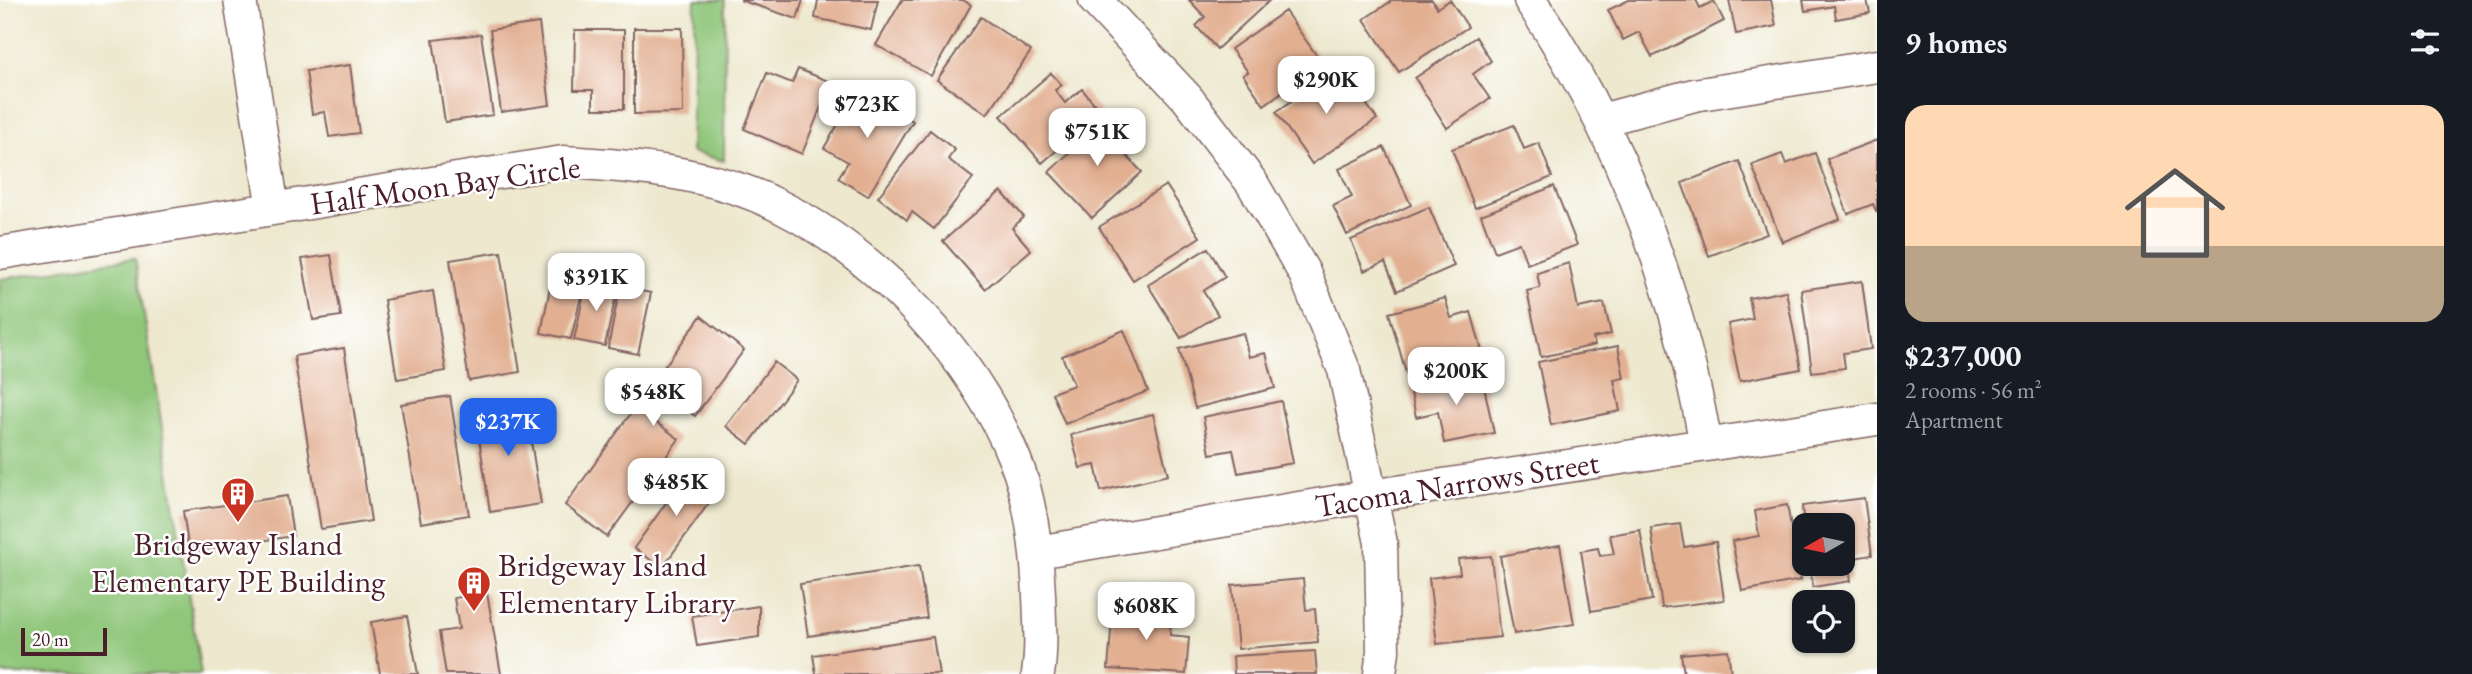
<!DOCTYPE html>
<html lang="en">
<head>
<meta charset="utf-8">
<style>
	body { margin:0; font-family:"EB Garamond",serif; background:#242831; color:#f1f3f6; height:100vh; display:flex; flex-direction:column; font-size:26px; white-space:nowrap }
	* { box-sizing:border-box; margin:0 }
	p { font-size:23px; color:#9ea1a6 }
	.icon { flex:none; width:38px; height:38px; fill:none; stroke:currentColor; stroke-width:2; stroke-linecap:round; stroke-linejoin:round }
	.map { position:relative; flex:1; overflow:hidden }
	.details { display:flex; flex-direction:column; background:#171b24; width:595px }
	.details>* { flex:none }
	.needle { width:46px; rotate:261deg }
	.controls { position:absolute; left:1792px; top:513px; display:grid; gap:14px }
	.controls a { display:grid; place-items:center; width:63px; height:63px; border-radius:14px; background:#171b24; box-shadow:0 2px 5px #0004; font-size:35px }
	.scale { position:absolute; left:21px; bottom:18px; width:86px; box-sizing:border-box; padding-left:7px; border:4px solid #4a1f2b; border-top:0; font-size:19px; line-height:24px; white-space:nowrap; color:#4a1f2b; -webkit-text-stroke:5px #fff; paint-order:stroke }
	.price { position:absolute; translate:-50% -60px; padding:0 16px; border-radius:14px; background:#fff; color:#222; font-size:23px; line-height:46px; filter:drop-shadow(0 2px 4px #0008) }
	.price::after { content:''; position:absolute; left:50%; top:42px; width:21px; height:16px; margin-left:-10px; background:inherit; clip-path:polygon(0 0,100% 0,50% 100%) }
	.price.current { background:#2563eb; color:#fff }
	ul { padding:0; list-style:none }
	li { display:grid; align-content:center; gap:14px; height:371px; padding:0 28px }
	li+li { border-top:2px solid #363941 }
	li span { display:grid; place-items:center; height:217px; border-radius:21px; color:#555 }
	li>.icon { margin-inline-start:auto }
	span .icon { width:126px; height:126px; fill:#fffc; stroke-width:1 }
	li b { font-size:30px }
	h2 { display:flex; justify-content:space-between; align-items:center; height:84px; padding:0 28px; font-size:30px }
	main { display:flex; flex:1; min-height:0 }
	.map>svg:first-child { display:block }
</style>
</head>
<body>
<main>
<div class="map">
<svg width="1877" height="674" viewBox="0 0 1877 674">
	<rect width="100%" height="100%" fill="#fff"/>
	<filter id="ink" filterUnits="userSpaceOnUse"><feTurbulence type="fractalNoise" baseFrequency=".0143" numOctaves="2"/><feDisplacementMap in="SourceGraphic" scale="14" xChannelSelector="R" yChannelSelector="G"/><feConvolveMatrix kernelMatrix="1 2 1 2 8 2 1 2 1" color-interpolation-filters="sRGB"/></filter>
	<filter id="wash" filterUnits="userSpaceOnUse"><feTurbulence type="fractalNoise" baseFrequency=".00686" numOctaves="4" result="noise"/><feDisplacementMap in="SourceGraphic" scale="28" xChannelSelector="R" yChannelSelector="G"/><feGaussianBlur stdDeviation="1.57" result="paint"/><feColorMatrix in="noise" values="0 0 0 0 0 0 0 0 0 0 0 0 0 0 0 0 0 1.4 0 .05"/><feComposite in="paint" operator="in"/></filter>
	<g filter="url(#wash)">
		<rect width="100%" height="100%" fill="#ede8ce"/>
		<path fill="#8fc67a" stroke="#6c7252" stroke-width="2" d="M695,0H725L724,161L691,152Z
			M135,258L201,674H0V279Z"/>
		<g id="blocks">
			<path fill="#e2af91" d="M740,0H803L797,19Z
				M818,0H878L871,30L815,18Z
				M902,0H963L971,5L931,76L876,45Z
				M1189,0H1270L1217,49L1196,26L1205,17Z
				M1393,0H1432L1437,8L1450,0L1468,27L1399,72L1364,19Z
				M1629,0H1696L1700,8L1714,1L1724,21L1652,57L1639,32L1623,40L1608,10Z
				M1729,0H1771L1776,26L1736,34Z
				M1803,0H1867L1870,13L1836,19L1834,6L1805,11Z
				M1285,11L1322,63L1264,105L1243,75L1248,72L1231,49Z
				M981,17L1031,51L987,114L937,80Z
				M539,23L550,105L501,112L490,30Z
				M634,28H682L683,113L634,114Z
				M575,30H624V109H593V90H574Z
				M481,34L493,115L445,122L433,40Z
				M1476,37L1491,61L1473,74L1490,99L1447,128L1415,78Z
				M350,65L359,133L329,137L325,112L312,114L306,71Z
				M1340,67L1377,119L1312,164L1276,112Z
				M798,69L831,82L802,154L744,129L767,73L792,83Z
				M1051,73L1062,85L1055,90L1065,103L1082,89L1101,112L1042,163L1001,116Z
				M859,89L913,121L868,196L838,178L848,162L824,148Z
				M1109,115L1132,138L1120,149L1142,172L1092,218L1049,172Z
				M1514,125L1524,149L1539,143L1552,177L1475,208L1452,149Z
				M930,130L955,150L948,159L973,178L934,229L912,212L907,220L878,197Z
				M1877,140V213L1873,204L1848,214L1827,159Z
				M1384,147L1411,205L1347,235L1333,206L1352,197L1339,169Z
				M1815,153L1840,219L1782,242L1752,165L1782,154L1786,164Z
				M1739,161L1767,234L1709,256L1682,183Z
				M1166,185L1200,237L1133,280L1099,227Z
				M1554,186L1577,245L1527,264L1519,243L1495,252L1481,215Z
				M1001,191L1024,217L1012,228L1031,250L985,289L943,241Z
				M1429,207L1454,266L1397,291L1385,262L1364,271L1351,240Z
				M1208,248L1225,277L1203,291L1218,315L1181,338L1148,285Z
				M501,252L520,372L469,381L450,260Z
				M331,255L341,316L313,320L302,259Z
				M1569,263L1578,308L1604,303L1611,334L1593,338L1595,345L1541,357L1527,291L1540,288L1537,273Z
				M553,272L585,279L571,339L541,333Z
				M587,279L618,286L605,346L574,340Z
				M1862,281L1871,349L1843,353L1845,368L1812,372L1801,290Z
				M620,287L651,293L638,354L608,348Z
				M433,291L446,371L397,379L384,300Z
				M1786,291L1801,369L1740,381L1728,324L1753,319L1749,298Z
				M1445,298L1451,318L1471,312L1482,351L1406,373L1389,313Z
				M701,316L744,350L695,416L662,391L645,414L679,439L607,537L565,505Z
				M1124,330L1148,391L1065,424L1052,393L1074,385L1062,356Z
				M1243,333L1249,357L1266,353L1275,388L1195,408L1179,349Z
				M1618,346L1624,378L1614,380L1620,411L1551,425L1538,362Z
				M344,348L371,521L321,529L294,356Z
				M774,362L797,380L749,444L726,426Z
				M1481,373L1494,433L1444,443L1438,412L1416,417L1410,388Z
				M450,396L469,515L421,523L401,404Z
				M1281,401L1293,463L1238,473L1233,450L1210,454L1203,417Z
				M525,403L541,504L490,512L475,411Z
				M1153,414L1168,475L1101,491L1095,465L1080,468L1071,435Z
				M690,469L719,489L662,568L634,548Z
				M287,496L293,536L189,552L183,511Z
				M1864,498L1872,555L1848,559L1851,581L1813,587L1809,564H1843V525H1804L1802,506Z
				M1787,505L1801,580L1742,591L1732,541L1759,536L1755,511Z
				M1680,524L1684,547L1716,542L1724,600L1662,608L1651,528Z
				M1640,530L1652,600L1591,611L1581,551L1598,548L1600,556L1614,554L1610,535Z
				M1560,545L1574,624L1514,634L1500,556Z
				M1491,556L1500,637L1437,644L1429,578L1460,574L1458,559Z
				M919,566L927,618L808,636L800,584Z
				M1303,579L1306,610L1315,609L1318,642L1238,649L1232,585Z
				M487,593L501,674H446L439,632L459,629L454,598Z
				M759,606V637L697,646L692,616Z
				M1113,606L1172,611L1170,635L1189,637L1186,674L1108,669Z
				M407,616L418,674H380L371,622Z
				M933,637L939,674H816L813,655Z
				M1728,650L1731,674H1684L1681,654Z
				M1315,651L1317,674H1234L1233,656Z"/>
		</g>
	</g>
	<g filter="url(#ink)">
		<use href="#blocks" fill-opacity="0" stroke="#836564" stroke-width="2"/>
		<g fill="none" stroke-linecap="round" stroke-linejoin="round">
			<g stroke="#836564" stroke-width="35">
				<path id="minor" d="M240,0L273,209
					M1095,0L1187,98L1252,183L1305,274L1344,370L1381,543L1383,651L1380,674
					M1530,0C1621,135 1677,285 1706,445
					M1602,120L1694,95L1877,66
					M0,253L563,162C636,166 712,172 779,206C879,256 974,356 1015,460C1031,499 1037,553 1039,595C1040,622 1042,648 1038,674
					M1037,552L1371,496L1877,419"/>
			</g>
			<use href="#minor" stroke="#fff" stroke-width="32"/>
		</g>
	</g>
	<defs>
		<g id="building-pin" transform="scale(1.75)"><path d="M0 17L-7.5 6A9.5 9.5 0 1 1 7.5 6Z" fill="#c8321e" stroke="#fff"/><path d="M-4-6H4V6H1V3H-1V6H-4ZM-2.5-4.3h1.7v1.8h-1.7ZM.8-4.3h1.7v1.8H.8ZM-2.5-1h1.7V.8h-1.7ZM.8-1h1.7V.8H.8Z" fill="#fff"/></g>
	</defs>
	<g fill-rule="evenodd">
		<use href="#building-pin" x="238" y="494"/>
		<use href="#building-pin" x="474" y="583"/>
	</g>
	<g text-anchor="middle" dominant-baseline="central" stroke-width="5" stroke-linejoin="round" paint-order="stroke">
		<g font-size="32" fill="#4a1f2b" stroke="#fff">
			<text transform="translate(445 185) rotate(-8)">Half Moon Bay Circle</text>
			<text transform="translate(1457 484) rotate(-9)">Tacoma Narrows Street</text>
		</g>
		<g font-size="32" fill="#4a1f2b" stroke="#fff">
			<text x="238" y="544">Bridgeway Island<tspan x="238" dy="37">Elementary PE Building</tspan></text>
			<text x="498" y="565" text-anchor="start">Bridgeway Island<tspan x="498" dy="37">Elementary Library</tspan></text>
		</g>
	</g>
</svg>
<div class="controls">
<a><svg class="needle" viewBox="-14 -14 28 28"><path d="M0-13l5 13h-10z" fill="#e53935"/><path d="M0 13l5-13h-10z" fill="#9ea1a6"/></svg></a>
<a><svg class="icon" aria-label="locate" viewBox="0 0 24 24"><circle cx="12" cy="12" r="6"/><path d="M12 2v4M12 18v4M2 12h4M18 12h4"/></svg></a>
</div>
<div class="scale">20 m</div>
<b class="price" style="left:1326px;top:116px">$290K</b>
<b class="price" style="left:867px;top:140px">$723K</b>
<b class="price" style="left:1097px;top:168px">$751K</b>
<b class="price" style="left:596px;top:313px">$391K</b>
<b class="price" style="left:1456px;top:407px">$200K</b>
<b class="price" style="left:653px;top:428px">$548K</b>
<b class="price current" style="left:508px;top:458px">$237K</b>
<b class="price" style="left:676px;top:518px">$485K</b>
<b class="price" style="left:1146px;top:642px">$608K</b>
</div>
<section class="details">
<h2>9 homes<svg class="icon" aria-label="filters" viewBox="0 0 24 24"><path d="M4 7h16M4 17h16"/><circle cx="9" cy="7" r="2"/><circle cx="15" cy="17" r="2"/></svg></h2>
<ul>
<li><span style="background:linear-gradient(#ffd9b3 65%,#b9a48a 0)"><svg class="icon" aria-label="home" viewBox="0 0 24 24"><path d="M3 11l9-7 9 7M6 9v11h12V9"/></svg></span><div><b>$237,000</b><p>2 rooms · 56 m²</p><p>Apartment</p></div></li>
</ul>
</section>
</main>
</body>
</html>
